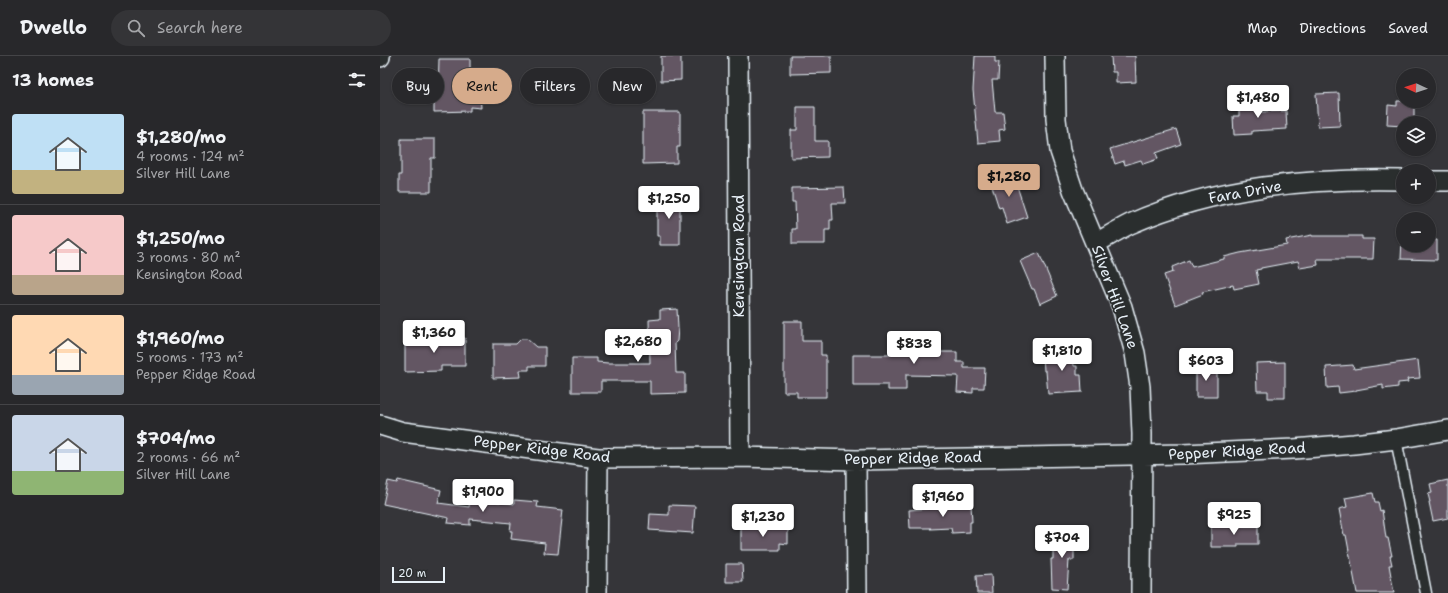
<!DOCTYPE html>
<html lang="en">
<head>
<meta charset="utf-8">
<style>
	body { margin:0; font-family:"Shantell Sans",sans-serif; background:#343437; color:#f1f3f6; height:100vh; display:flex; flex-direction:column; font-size:15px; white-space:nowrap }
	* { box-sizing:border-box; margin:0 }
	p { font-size:13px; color:#a5a6a9 }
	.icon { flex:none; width:22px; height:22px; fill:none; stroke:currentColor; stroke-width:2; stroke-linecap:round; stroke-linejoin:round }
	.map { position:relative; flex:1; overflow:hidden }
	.sheet { display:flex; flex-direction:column; background:#28282b; width:380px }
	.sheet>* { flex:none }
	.guide { position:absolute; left:12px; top:12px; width:380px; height:36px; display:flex; gap:8px }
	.needle { width:26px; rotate:273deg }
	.controls { position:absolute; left:1016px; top:12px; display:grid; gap:8px }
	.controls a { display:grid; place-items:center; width:40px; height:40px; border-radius:50%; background:#28282b; box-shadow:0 1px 3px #0004,0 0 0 1px #444447; font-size:20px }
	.scale { position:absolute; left:12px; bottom:10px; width:53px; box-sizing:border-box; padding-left:4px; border:2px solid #e8f1f8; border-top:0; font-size:11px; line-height:14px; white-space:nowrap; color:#e8f1f8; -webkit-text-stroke:3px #2a2d2e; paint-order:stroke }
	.price { position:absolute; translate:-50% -34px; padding:0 9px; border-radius:4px; background:#fff; color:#222; font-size:13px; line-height:26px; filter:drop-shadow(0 1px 2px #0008) }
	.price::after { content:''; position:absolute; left:50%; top:24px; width:12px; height:9px; margin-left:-6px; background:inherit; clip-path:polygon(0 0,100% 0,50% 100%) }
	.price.on { background:#d6ab8b; color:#111 }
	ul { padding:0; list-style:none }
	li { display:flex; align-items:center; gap:12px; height:100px; padding:0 12px }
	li+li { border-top:1px solid #444447 }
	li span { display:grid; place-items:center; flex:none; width:112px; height:80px; border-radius:4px; color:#555 }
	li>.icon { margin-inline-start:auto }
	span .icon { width:48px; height:48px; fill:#fffc; stroke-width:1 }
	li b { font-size:17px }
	h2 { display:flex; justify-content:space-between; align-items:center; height:48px; padding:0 12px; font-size:17px }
	.tag { padding:0 14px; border-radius:18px; background:#28282b; box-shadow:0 1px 3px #0004,0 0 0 1px #444447; font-size:14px; line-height:36px }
	.tag.on { background:#d6ab8b; color:#111 }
	header { display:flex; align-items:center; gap:24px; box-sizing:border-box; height:56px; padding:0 20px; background:#28282b; border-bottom:1px solid #444447 }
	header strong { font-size:19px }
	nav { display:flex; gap:22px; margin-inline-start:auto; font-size:14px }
	.search { width:280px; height:36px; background:#343437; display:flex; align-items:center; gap:10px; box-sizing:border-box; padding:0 14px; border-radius:22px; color:#a5a6a9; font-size:15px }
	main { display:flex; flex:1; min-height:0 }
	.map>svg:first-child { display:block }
</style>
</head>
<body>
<header>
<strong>Dwello</strong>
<div class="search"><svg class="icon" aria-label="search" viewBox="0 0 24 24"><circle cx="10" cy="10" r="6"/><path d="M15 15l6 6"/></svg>Search here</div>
<nav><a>Map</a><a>Directions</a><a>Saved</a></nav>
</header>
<main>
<section class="sheet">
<h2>13 homes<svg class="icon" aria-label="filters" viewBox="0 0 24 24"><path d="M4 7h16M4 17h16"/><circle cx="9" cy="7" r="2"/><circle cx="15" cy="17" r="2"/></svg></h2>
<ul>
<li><span style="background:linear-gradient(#bfe0f5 70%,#c2b280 0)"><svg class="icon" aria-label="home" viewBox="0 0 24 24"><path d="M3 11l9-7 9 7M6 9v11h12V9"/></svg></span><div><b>$1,280/mo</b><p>4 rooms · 124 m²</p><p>Silver Hill Lane</p></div></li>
<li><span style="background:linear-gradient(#f6c9c9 75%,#b9a48a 0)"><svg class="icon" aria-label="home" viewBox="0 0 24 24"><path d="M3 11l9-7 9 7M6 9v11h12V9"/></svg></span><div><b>$1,250/mo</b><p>3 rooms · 80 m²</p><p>Kensington Road</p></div></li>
<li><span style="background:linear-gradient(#ffd9b3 75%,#9aa5b1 0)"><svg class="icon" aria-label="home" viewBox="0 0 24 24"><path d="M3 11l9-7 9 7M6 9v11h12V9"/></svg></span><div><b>$1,960/mo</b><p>5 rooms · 173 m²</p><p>Pepper Ridge Road</p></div></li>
<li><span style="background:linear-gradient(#c9d6e8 70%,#8fb573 0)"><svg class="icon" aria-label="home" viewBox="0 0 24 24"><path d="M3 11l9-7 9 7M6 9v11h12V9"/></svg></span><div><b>$704/mo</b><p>2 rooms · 66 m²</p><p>Silver Hill Lane</p></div></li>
</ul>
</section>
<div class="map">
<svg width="1068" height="537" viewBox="0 0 1068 537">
	<rect width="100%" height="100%" fill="#353539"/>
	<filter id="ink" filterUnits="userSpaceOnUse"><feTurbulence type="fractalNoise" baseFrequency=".025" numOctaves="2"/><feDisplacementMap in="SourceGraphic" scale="8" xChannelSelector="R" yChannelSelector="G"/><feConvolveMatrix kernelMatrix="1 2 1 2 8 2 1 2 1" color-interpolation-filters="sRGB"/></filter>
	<g filter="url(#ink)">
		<path fill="#635764" stroke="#e8f1f8" d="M281,0H301V24L281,25Z
			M410,0H451V17L410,18Z
			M595,0H615V6H619L618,24H612L615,56H623L625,73L619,74L620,85L598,87L593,34Z
			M731,0H755L756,26L736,27V16H732Z
			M59,3H90V37L100,36L101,52L90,51V55L54,56V39H58Z
			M959,37L960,70L938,71L936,38Z
			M1017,45H1034V67H1023V70L1007,69L1008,49L1017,50Z
			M881,46V56L906,55L907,73L872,75V78L854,79L853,60H859V47Z
			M417,51H435V85H448V101L411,102V74H417Z
			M263,56H300V91H297V107L263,108Z
			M796,73L801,88L776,97L778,103L763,108L761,104L745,109L744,105L735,108L730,93Z
			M21,83H55V102H51V136H19V119H21Z
			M631,117L635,127H636L647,161L627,168L622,151L619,152L610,124Z
			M464,131L465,147H452L453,164H450V174H445V188H412V173H416L415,146H412V132Z
			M277,139H300V189H280V180H277Z
			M932,179V180H982V183H994L993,203H937L938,209L920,212L918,205L881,212V213L876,214L879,228L854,233L853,229L822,236L823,238L795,249L784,219L793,216L792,211L809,204L812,211L844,203V201L860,197L907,189L906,184Z
			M1022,183L1023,189H1049V184H1057V204L1021,203Z
			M659,197L677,240L660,248L654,233H652L640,205Z
			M297,253L298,272L297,285L295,287L296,317H305V337L270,338V325H221V336H192V302H217V306L228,307H270L269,264L280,263V254Z
			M404,265H422V285H441V299H446V341H417V336H404Z
			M510,279H551V296H577V306H584V312H605L604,332H593V337L577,336L578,320L526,319V334H508V329H473V299H510Z
			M34,280L85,282V310H61V315L25,316V289H34Z
			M141,283H147L156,291H165V310H149V314H140L141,321L113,322V288H136Z
			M679,290H692L694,310H697V319H701L702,336L668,338L666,315H664L663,299L679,298Z
			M1038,304L1040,322L1027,323L1028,326L1018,327V331L1003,333V329L976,334V335L959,337L958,331L947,332L946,311L973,309L974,313Z
			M905,306V342H888V335H877L876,307Z
			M816,310H837V341H816Z
			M18,424L61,434L58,447L89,451L90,442L134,448V444L158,446L157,451L183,454L178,498L164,497L165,487L131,483L132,475H130L131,467L90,463V469L68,467L69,462L3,448L8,425L17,427Z
			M1068,424V462L1053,465L1049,446H1050L1048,438L1052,437L1050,428Z
			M993,437L995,446H998L1000,455L1002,454L1006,482H1008L1012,500H1010L1012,509H1009L1014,537H977L966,479H964L959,453L967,451L965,442Z
			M591,448L592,466H590V476L572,477L571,472L550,473L551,472H530L529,454L568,451V449Z
			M289,449L315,450L313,477L269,474L270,458L289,459Z
			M831,470H878V488H858V491H831Z
			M361,471L408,472V488L400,487V494H361Z
			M673,477L694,478V504H689L687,533L672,532L671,503H673Z
			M346,508H362L363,526H346Z
			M611,519L612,537H597L596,520Z"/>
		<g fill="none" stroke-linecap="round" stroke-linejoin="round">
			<g stroke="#e8f1f8" stroke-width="13">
				<path id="lane" d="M1016,383L1046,537"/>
			</g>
			<g stroke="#e8f1f8" stroke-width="22">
				<path id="street" d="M358,0L360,401
					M675,0L676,63L680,95L693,134L742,251L755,297L760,331L762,378L761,537
					M0,1V0
					M1049,125H1068
					M716,187C727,181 738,174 750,168C836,130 930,122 1023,124
					M0,369L23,376L218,402L360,401L476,404L803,398L914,393L974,388L1016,383L1068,374
					M476,404L477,537
					M217,537L218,402"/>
			</g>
			<use href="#lane" stroke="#2a2d2e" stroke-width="10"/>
			<use href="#street" stroke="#2a2d2e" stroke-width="19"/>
		</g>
	</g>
	<g text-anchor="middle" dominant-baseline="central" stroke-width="3.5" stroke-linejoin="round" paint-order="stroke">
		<g font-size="15" fill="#e8f1f8" stroke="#2a2d2e">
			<text transform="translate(865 136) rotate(-10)">Fara Drive</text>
			<text transform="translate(359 200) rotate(-90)">Kensington Road</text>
			<text transform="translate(735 241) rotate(70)">Silver Hill Lane</text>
			<text transform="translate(162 393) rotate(7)">Pepper Ridge Road</text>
			<text transform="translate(857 395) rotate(-3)">Pepper Ridge Road</text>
			<text transform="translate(533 402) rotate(-1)">Pepper Ridge Road</text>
		</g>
	</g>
</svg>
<div class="controls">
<a><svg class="needle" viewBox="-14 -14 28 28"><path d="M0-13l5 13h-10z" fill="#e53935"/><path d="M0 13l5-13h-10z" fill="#a5a6a9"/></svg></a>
<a><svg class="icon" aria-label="layers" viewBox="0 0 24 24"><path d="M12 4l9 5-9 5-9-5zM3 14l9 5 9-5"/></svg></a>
<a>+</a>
<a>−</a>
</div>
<div class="scale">20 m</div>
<b class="price" style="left:878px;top:63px">$1,480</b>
<b class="price on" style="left:629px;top:142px">$1,280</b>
<b class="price" style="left:289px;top:164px">$1,250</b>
<b class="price" style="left:54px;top:298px">$1,360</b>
<b class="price" style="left:258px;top:307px">$2,680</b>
<b class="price" style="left:534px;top:309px">$838</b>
<b class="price" style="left:682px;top:316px">$1,810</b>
<b class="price" style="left:826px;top:326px">$603</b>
<b class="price" style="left:103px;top:457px">$1,900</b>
<b class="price" style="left:563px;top:462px">$1,960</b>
<b class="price" style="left:854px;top:480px">$925</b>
<b class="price" style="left:383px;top:482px">$1,230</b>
<b class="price" style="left:682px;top:503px">$704</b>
<div class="guide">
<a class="tag">Buy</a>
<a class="tag on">Rent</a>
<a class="tag">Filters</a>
<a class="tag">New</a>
</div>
</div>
</main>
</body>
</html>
